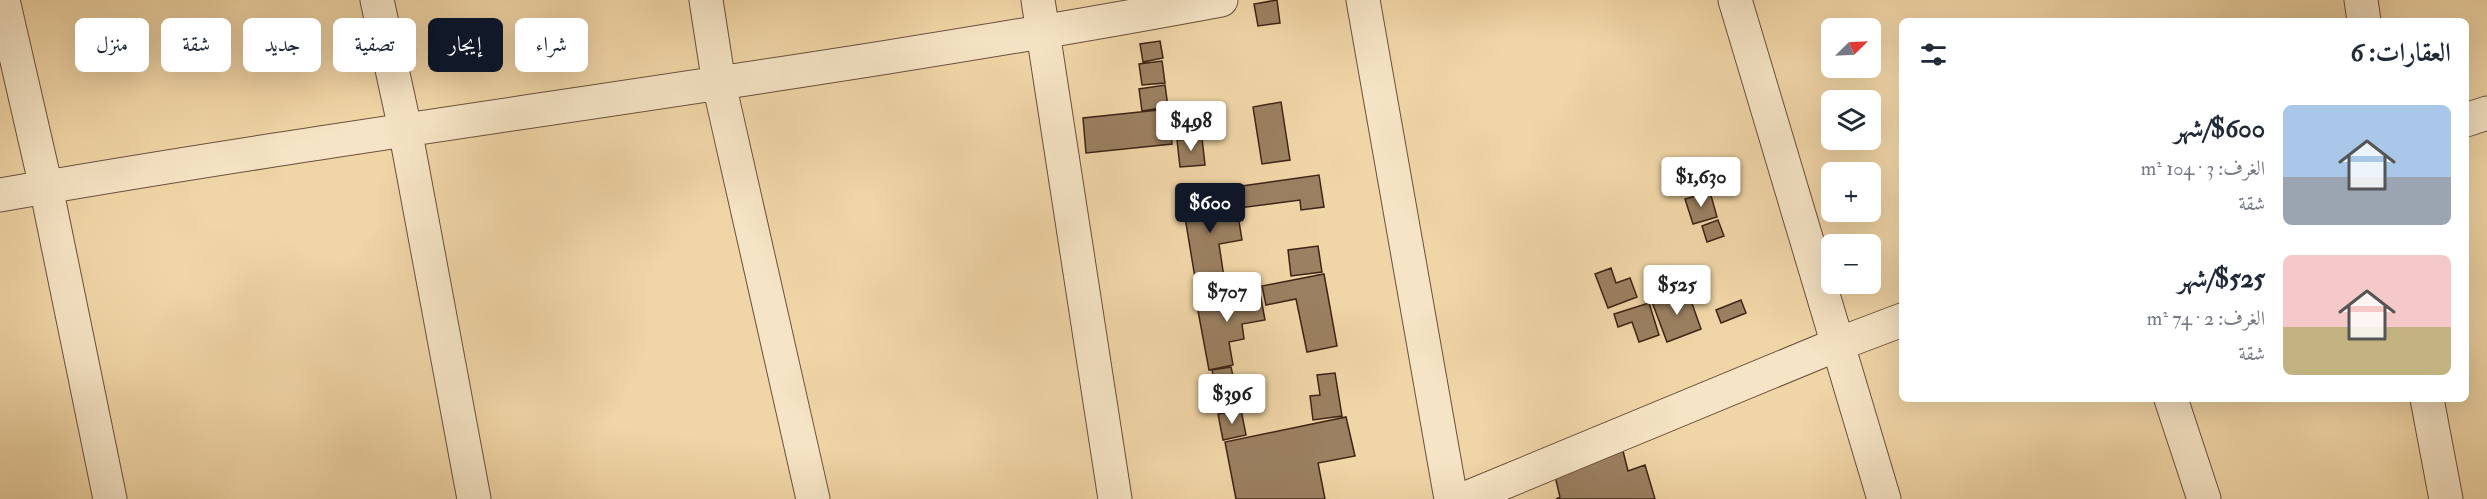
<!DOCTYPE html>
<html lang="ar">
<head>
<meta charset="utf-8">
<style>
	body { margin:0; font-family:"IM FELL Double Pica",Amiri,serif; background:#f2f2f3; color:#1f2937; direction:rtl; height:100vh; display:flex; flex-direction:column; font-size:22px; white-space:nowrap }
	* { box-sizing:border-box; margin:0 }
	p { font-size:20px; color:#747a83 }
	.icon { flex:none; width:33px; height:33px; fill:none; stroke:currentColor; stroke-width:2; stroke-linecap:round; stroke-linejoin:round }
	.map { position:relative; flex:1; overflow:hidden; direction:ltr }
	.drawer { position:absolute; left:1899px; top:18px; width:570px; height:384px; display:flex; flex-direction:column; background:#fff; border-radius:9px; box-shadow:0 6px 24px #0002; direction:rtl }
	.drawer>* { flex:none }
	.banner { position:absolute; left:18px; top:18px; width:570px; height:54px; direction:rtl; display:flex; gap:12px }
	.needle { width:39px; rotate:66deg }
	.buttons { position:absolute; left:1821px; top:18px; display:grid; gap:12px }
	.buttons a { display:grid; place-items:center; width:60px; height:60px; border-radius:9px; background:#fff; box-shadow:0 6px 24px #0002; font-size:30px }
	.price { position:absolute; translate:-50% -51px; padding:0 14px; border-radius:6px; background:#fff; color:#222; font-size:20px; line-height:39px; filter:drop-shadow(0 2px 3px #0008) }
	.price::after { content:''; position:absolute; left:50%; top:36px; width:18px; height:14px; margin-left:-9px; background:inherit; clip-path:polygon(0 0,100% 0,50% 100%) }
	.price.current { background:#111827; color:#fff }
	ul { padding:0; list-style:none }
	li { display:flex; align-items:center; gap:18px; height:150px; padding:0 18px }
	li span { display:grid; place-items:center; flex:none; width:168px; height:120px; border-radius:9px; color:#555 }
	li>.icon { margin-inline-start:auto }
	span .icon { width:72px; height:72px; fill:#fffc; stroke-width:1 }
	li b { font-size:26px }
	h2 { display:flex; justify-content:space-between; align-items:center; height:72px; padding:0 18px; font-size:26px }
	.chip { padding:0 21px; border-radius:9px; background:#fff; box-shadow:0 6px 24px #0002; font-size:21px; line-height:54px }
	.chip.current { background:#111827; color:#fff }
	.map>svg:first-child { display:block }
</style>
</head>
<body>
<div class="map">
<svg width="2487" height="499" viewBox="0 0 2487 499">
	<rect width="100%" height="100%" fill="#f0d5a6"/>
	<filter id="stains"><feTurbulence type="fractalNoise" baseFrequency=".00333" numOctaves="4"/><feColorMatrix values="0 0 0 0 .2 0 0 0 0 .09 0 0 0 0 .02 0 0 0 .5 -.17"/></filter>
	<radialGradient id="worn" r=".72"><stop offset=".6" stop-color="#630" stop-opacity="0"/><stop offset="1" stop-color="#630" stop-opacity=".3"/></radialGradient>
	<path fill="#9b8061" stroke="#3e2417" stroke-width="1.5" d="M1277,0L1280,23L1258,26L1254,4Z
		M1160,41L1163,58L1143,62L1140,44Z
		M1162,61L1165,83L1142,85L1139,64Z
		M1165,85L1168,107L1142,111L1139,89Z
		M1281,102L1290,160L1262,164L1253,107Z
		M1168,109L1172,144L1086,153L1083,118Z
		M1202,138L1205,165L1180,167L1177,140Z
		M1319,175L1324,207L1301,210L1300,200L1239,208L1235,187Z
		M1233,185L1242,240L1219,244L1226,291L1198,296L1181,193Z
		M1710,192L1717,217L1693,224L1685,199Z
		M1718,220L1724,236L1707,242L1702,226Z
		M1318,246L1322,272L1291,276L1288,250Z
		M1611,268L1616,283L1630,278L1637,297L1608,308L1595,274Z
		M1324,274L1337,346L1307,352L1296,299L1266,305L1262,286Z
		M1259,288L1265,320L1242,324L1244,339L1229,342L1233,365L1209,370L1196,300Z
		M1688,292L1701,329L1667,342L1652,302Z
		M1741,300L1746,313L1721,323L1716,310Z
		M1649,303L1659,335L1639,342L1632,322L1618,327L1614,314Z
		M1231,367L1235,385L1216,389L1212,370Z
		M1335,373L1342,416L1313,420L1310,396L1320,395L1317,375Z
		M1241,410L1246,435L1223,440L1218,414Z
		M1346,417L1355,456L1318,463L1325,499H1236L1225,442Z
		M1622,447L1628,471L1645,465L1655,499H1556L1560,497L1554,472Z"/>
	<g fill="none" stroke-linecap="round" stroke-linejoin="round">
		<g stroke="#6a503b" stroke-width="35">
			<path id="street" d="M3,0L46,187L110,499
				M377,0L405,129L474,499
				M706,0L719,84L813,499
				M1038,0L1115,499
				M1363,0L1451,499
				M1735,0L1884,499
				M2361,0L2364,21
				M2466,120L2487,113
				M0,195C406,124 815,76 1221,0
				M2171,399L2204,499
				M2427,399L2446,499
				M1464,499L1836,345L1902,320"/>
		</g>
		<use href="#street" stroke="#f5e4c5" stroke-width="33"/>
	</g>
	<rect width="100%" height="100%" filter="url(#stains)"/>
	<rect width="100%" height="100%" fill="url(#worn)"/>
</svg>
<div class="buttons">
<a><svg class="needle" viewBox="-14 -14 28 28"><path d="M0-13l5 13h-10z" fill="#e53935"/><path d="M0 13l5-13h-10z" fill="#747a83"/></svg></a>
<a><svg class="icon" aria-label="layers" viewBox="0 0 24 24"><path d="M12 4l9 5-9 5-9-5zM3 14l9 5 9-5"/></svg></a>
<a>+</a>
<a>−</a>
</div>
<b class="price" style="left:1191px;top:152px">$498</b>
<b class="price" style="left:1701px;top:208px">$1,630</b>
<b class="price current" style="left:1210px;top:234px">$600</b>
<b class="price" style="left:1677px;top:316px">$525</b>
<b class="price" style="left:1227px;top:323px">$707</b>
<b class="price" style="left:1232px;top:425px">$396</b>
<div class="banner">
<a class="chip">شراء</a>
<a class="chip current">إيجار</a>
<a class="chip">تصفية</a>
<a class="chip">جديد</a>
<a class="chip">شقة</a>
<a class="chip">منزل</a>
</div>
<section class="drawer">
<h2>العقارات: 6<svg class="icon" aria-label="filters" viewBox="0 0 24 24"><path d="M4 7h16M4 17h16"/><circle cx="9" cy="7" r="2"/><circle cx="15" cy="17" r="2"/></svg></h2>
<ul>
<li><span style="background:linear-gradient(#a9c7e8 60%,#9aa5b1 0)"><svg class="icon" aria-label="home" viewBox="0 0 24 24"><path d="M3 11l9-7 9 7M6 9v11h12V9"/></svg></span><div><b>$600/شهر</b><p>الغرف: 3 · 104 m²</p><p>شقة</p></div></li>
<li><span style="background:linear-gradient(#f6c9c9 60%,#c2b280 0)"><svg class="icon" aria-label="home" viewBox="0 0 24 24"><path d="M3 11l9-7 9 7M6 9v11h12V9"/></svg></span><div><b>$525/شهر</b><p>الغرف: 2 · 74 m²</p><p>شقة</p></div></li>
</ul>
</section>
</div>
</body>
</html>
